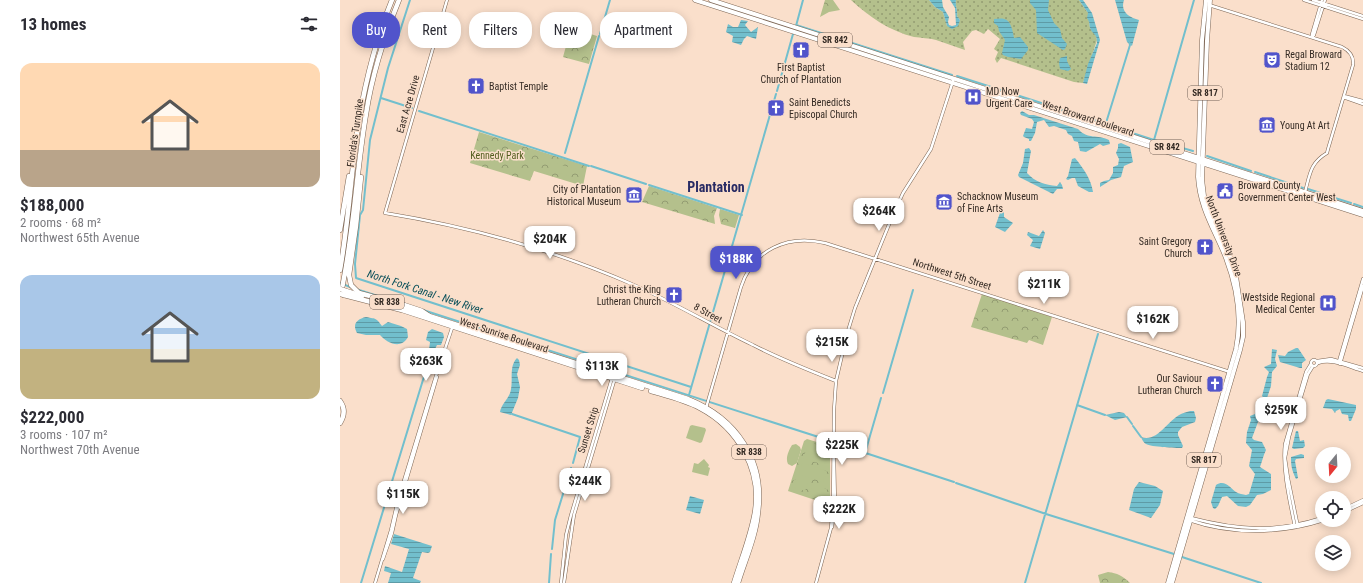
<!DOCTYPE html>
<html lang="en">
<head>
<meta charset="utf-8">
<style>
	body { margin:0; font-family:"Roboto Condensed",sans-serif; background:#f2f2f3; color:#2b2b33; height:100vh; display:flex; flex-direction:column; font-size:15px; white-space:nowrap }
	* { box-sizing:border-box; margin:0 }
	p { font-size:13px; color:#7c7c81 }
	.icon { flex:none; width:22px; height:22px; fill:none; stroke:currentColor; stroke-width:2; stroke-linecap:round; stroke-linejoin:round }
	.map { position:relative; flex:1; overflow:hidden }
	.sheet { display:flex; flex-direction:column; background:#fff; width:340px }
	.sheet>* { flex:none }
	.hud { position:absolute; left:12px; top:12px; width:380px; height:36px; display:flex; gap:8px }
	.needle { width:26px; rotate:198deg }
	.controls { position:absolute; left:975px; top:447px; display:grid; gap:8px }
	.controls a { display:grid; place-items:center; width:36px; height:36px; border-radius:50%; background:#fff; box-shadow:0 2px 10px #0003; font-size:20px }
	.price { position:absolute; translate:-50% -34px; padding:0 9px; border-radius:8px; background:#fff; color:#222; font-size:13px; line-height:26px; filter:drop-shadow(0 1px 2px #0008) }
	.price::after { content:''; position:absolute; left:50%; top:24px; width:12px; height:9px; margin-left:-6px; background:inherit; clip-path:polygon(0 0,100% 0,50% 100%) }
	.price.selected { background:#5154cb; color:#fff }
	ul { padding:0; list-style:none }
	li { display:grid; align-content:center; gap:8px; height:212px; padding:0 20px }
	li span { display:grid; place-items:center; height:124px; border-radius:12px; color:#555 }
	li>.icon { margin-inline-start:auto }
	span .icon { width:72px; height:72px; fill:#fffc; stroke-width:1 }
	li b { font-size:17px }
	h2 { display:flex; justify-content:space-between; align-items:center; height:48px; padding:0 20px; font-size:17px }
	.chip { padding:0 14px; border-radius:16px; background:#fff; box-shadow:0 2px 10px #0003; font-size:14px; line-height:36px }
	.chip.selected { background:#5154cb; color:#fff }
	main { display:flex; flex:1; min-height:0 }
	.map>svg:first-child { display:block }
</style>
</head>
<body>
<main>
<section class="sheet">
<h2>13 homes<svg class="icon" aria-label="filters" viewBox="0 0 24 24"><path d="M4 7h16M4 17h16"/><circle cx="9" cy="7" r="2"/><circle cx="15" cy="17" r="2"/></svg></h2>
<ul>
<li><span style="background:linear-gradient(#ffd9b3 70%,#b9a48a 0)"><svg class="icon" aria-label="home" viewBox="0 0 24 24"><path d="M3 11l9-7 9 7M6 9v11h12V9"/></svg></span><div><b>$188,000</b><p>2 rooms · 68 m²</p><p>Northwest 65th Avenue</p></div></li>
<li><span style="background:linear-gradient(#a9c7e8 60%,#c2b280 0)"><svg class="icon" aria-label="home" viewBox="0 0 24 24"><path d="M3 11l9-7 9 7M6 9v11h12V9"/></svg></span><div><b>$222,000</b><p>3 rooms · 107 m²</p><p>Northwest 70th Avenue</p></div></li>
</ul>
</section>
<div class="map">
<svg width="1023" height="583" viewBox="0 0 1023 583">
	<defs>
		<pattern id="grass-dots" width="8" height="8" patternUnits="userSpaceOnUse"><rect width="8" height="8" fill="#b4c08c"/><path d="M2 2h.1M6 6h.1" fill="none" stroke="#939c72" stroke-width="1.8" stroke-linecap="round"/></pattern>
		<pattern id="park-crowns" width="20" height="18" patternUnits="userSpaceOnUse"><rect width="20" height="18" fill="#b4c08c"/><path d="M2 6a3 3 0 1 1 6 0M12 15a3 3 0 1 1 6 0" fill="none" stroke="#939c72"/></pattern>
		<pattern id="water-rules" width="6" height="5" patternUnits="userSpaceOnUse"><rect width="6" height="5" fill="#72bfcd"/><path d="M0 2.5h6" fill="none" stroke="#5e9ba6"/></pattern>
	</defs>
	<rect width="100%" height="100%" fill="#fadfcb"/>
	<path fill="url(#grass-dots)" d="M511,0H589L595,7L603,12L607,26L616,27L620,20L617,16C618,10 615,6 616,0H739L748,13L750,28L755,33L757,40L743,83L734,82L661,58L657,63L655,59L658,52L654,49L660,39L648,29L644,34L636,30L632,31L623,42L625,50C615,47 606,43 596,40C589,38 581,38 574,37C550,31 529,17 511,0Z"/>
	<path fill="url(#park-crowns)" d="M485,0H493L500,10L489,12L480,17Z
		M231,28L257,36L249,64L223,57Z
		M139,132L247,166L243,186L194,171L190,181L130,163Z
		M309,186L377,208L374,216L375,224L302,202Z
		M380,209L399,215L395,228L381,224L379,215Z
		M642,294L712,317L703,345L689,340L687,343L631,327Z
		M467,439L490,446V505L448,491L464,441Z
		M768,572C777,573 783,576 790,583H760L758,575Z"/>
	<path fill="#b4c08c" d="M211,162L232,168L230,176L208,170Z
		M352,425L365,428L366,430L362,442L360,443L346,438L350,426Z
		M469,442L484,447L481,455L466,450Z
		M456,444L460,447L461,450L457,463L452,466L448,464C445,458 449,450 452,445Z
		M466,451L481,456L478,463L463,458Z
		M364,459L369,465L368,467L370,468L368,476L352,472L354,463L358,464Z
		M462,463L487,471L483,482L459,474Z
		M454,479L468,483L465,491L452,487Z
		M473,485L487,489L484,499L470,494Z"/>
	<path fill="url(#water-rules)" d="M589,0H602L603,7L609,17L608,22L609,25L612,26L616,25L615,8L610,0H616C615,6 618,10 617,16L620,20L618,26L612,29L607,26L603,12L595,7Z
		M690,0H709L708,10L714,23L720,29L722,38L727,44L725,49L723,50L697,33L696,10L690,3Z
		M739,0H743L752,13L760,40L747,84L743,83L748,64L757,43C757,33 753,35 750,28C749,24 750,22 747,18L748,13Z
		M775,0H784C780,12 789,17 799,20L792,46L787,42Z
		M654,19C657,19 661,18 664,19C671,20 673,32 674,38L680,37L688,47V50L681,59L668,57L663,55L662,53L665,40L659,31L658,26L654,23Z
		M401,20L408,21L405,25L411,32L418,27L416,39L407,36L404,39L401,45L392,42L393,36L386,32L388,24L393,27H398Z
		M727,56V61L731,69L728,71L720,69L719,63L720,58Z
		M682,111L689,115H694L738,129C748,140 757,134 769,140L770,144L763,146L760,144L746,152L740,151L738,142L734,141L732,136L728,134L726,130L714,126L709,127L704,120L697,122L695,133L691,141H689V139L684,137L683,136L686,128L692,129L694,122L692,119L681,115L680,113Z
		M781,143L790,147L793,162L784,166L781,177L771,180L760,187V183L764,181L769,180L773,173V167L778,165L779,159L776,153L778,148V144Z
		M689,148L691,151L687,173C695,182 705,185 717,186L720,182L722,185L723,189H717L713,194L679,177L678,175L683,163L685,149Z
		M735,158C744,169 751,179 753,192H749L738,186L735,178H732L728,180L726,179L728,176L732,159Z
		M661,210L664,213V217L673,223L665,232L655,227Z
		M703,230L705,233L700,249L690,246L693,240L687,235L688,232L699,236Z
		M26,317C37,319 36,318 42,326L48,322L61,326L67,329L68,337C61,350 47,343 40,335H26L17,333C12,324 17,319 26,317Z
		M92,329L103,333L104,337L101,345H97L94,351L89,350L90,342L86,340L88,332Z
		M956,348H958L966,360L962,363V368H960L940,362L938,355L945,356L948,352Z
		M932,349L937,350L935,359L937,366L932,372L931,386L926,401L928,404L921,414L912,438L914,440L922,442L926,450C923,456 922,462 920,467L931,474V490L923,494L917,495L910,505L906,507L898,506L887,496L882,497L878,506L875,509L873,508L871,502L876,485C885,479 890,488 896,492C899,494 903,494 906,495L909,494L915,474L909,466L912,450L906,443L907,432L911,420L910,416L915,414L923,397L922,396L927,377L929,372L924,367L931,364Z
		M177,358L179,360L180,365L177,374L180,387L178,398L171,415L160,412C161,404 170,398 171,389C173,379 169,366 177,358Z
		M988,399L1016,405V409L1011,421H1009L1008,415L1002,414L1000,409L996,411L995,413L992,409L983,408L986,400Z
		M850,411H854L856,418L855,422L842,427L838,432V435L843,446L842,448C836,448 811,447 806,444C804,443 802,440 801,437C817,443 827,421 841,414C843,413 847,412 850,411Z
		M779,412L784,413L787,417L775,420L765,415Z
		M956,431H958L960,441L964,440L965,446L963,448L954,449L952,448Z
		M961,454L964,455V458L956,459L955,461L958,478L956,479C952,470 951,467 951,457Z
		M799,482L815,486L823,491L820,505L811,518L789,510L794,489Z
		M350,496L364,500L360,514L346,510Z
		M54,534L92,546L90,552L88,553L82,552L73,578L81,581L80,583H48L51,573L44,571L45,566L62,572L69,549L51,544Z"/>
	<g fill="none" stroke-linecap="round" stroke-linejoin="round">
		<path stroke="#72bfcd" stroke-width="2" d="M70,0L48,68L30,140L23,210L20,215L15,264L16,278L351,387
			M456,25L612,75
			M456,26L463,0
			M260,34L270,0
			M617,76L776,127
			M437,91L453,34
			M41,98L72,108
			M79,111L249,166
			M766,123L790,45L789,41
			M783,130L814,140L853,151
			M814,140L854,0
			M225,153L259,36
			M867,156L911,171
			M251,166L306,184
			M915,172L963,188
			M309,185L402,215
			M968,189L993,197
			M995,198L1011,203
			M1014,204L1023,207
			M0,283L10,287
			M16,289L41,297
			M83,310L491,441
			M543,393L573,290
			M349,395L436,94
			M737,405L765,415
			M172,414L240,437L233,463
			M787,417L792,424
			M793,426L801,437
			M495,443L614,482
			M525,453L541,398
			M616,483L706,514L834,554
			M212,549L215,520L231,468
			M842,557L921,583
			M21,583L86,370
			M209,583L211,554
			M685,583L758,334"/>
		<g stroke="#7c6553" stroke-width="3.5">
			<path id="tertiary" d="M107,0L45,213C131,227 214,250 294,285C335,303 373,326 413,345C440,359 468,370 496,381
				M964,0L1023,19
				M973,0L1023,16
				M869,5L1002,47C1010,51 1014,57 1013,65L988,149L987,153C970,163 970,174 965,192
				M972,37L974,35L985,0
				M972,37V34L982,0
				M1004,96L1006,98L1023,104
				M1004,96L1023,101
				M971 363a3 3 0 1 1 6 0a3 3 0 1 1-6 0Z
				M977,361L991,359L1023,368
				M978,363C992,358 1009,367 1023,371
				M1000,364L999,361L1023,279
				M1000,364L1023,286
				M366,408L401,287C413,250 447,234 485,243L890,372
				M1004,509L1023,500
				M1004,512L1023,503
				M851,518C897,530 936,533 982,518
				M849,520C892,535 941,534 984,520
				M492,527L495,505L494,455
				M955,527C950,502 942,469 945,444L966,372L971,364
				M958,527L948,478L945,458L949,437L968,374L973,366
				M43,559L52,533L56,515L97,377
				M35,583L51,530L58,500L95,379L113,325
				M221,583L226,535L231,515L272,378
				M224,583L234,515L275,378
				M476,583L491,528L493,505L494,410L496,381L507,334L515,308L552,217L563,193L591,149L613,81"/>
		</g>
		<g stroke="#7c6553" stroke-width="5">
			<path id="primary" d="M355,0L1023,215
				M371,0L1023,211
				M828,583L896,349C902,319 897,287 886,258C875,230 860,209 858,177L862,40L866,0
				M832,583L900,350L903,337V322L895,270L891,259L867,207L864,196L862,179L867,41L870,0"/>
		</g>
		<g stroke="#7c6553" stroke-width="5.5">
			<path id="trunk" d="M6,291L22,296
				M4,295L62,310L302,388
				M55,305L348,399C396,418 425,460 418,512C416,536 405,560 398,583
				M311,391C328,396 345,400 360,408C398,428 422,470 415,512C411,536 401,560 394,583"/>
		</g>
		<g stroke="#7c6553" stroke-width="5.5">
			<path id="motorway" d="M21,177L16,226L9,275L11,285L19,293L64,305L82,311L88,315
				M0,230L9,176
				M0,270C9,220 11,170 19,120C26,79 36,39 52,0
				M1,293C14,234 16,173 26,114C32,75 44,37 59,0
				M0,401C5,408 5,415 0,423"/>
		</g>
		<use href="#tertiary" stroke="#fff" stroke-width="2.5"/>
		<use href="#primary" stroke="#fff" stroke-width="4"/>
		<use href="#trunk" stroke="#fff" stroke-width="4.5"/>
		<use href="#motorway" stroke="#fff" stroke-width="4.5"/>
		<g stroke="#7c6553" stroke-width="5.5" stroke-linecap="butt">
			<path id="trunk-bridge" d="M0,289L6,291
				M0,294L4,295"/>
		</g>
		<use href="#trunk-bridge" stroke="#fff" stroke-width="4.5"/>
	</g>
	<defs>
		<g id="church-square" transform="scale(0.9)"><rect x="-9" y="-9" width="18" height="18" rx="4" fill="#5154cb" stroke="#fadfcb"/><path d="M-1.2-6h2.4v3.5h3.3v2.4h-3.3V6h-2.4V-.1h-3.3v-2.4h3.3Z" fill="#fff"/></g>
		<g id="theatre-square" transform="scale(0.9)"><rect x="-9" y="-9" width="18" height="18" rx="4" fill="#5154cb" stroke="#fadfcb"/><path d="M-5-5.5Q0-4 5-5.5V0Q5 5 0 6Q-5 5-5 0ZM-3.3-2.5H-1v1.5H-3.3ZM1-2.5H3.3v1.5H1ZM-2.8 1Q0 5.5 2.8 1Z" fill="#fff"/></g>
		<g id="hospital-square" transform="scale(0.9)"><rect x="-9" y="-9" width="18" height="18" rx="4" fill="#5154cb" stroke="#fadfcb"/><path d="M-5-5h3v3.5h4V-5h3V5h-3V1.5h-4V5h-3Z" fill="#fff"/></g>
		<g id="museum-square" transform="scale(0.9)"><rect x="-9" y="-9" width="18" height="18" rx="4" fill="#5154cb" stroke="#fadfcb"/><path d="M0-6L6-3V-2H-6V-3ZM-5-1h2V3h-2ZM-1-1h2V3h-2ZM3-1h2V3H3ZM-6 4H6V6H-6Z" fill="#fff"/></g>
		<g id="civic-square" transform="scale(0.9)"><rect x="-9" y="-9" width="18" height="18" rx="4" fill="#5154cb" stroke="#fadfcb"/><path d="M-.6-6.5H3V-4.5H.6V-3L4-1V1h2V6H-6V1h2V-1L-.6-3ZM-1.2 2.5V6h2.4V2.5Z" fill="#fff"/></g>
	</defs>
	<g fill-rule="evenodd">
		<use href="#church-square" x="461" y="50"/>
		<use href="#theatre-square" x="932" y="60"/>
		<use href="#church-square" x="136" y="86"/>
		<use href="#hospital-square" x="633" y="97"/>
		<use href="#church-square" x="436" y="108"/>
		<use href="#museum-square" x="927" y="125"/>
		<use href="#civic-square" x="885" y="191"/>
		<use href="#museum-square" x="294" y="195"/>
		<use href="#museum-square" x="604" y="202"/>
		<use href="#church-square" x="865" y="247"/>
		<use href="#church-square" x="334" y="295"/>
		<use href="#hospital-square" x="988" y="303"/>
		<use href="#church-square" x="875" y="384"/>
	</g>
	<g text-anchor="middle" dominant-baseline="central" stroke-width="3" stroke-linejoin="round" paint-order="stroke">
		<g fill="#fadfcb" stroke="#706156" stroke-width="1">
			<rect x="478" y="33" width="34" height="14" rx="3"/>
			<rect x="848" y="86" width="34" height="14" rx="3"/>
			<rect x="810" y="140" width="34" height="14" rx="3"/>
			<rect x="30" y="295" width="34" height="14" rx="3"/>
			<rect x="392" y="445" width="34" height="14" rx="3"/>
			<rect x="847" y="453" width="34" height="14" rx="3"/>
		</g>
		<g font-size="9" font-weight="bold" fill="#352b24">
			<text x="495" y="40">SR 842</text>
			<text x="865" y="93">SR 817</text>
			<text x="827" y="147">SR 842</text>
			<text x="47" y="302">SR 838</text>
			<text x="409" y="452">SR 838</text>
			<text x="864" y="460">SR 817</text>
		</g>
		<g font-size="10" fill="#352b24" stroke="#fadfcb" text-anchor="start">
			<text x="945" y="54">Regal Broward<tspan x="945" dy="12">Stadium 12</tspan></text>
			<text x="461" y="67" text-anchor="middle">First Baptist<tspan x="461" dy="12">Church of Plantation</tspan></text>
			<text x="149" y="86">Baptist Temple</text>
			<text x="646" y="91">MD Now<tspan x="646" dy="12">Urgent Care</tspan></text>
			<text x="449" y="102">Saint Benedicts<tspan x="449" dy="12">Episcopal Church</tspan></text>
			<text x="940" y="125">Young At Art</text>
			<text x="898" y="185">Broward County<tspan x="898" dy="12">Government Center West</tspan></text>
			<text x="281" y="189" text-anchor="end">City of Plantation<tspan x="281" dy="12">Historical Museum</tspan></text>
			<text x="617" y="196">Schacknow Museum<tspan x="617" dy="12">of Fine Arts</tspan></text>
			<text x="852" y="241" text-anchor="end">Saint Gregory<tspan x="852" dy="12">Church</tspan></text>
			<text x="321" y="289" text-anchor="end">Christ the King<tspan x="321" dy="12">Lutheran Church</tspan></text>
			<text x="975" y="297" text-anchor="end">Westside Regional<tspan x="975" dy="12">Medical Center</tspan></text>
			<text x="862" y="378" text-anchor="end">Our Saviour<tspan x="862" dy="12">Lutheran Church</tspan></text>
		</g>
		<g font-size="10" fill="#352b24" stroke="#fadfcb">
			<text transform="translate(68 104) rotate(-74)">East Acre Drive</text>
			<text transform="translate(748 118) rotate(18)">West Broward Boulevard</text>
			<text transform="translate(15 133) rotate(-82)">Florida's Turnpike</text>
			<text transform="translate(884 236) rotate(69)">North University Drive</text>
			<text transform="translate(612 274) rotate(18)">Northwest 5th Street</text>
			<text transform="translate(368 313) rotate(29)">8 Street</text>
			<text transform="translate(164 335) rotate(18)">West Sunrise Boulevard</text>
			<text transform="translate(248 430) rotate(-73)">Sunset Strip</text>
		</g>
		<g font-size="10" fill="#535e1f" stroke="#fadfcb">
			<text x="157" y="155">Kennedy Park</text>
		</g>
		<g font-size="11" font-style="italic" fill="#0a505a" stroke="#fadfcb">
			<text transform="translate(85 292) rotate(18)">North Fork Canal - New River</text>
		</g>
		<g font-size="14" font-weight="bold" fill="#282b64" stroke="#fadfcb">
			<text x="376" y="187">Plantation</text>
		</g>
	</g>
</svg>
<div class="controls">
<a><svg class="needle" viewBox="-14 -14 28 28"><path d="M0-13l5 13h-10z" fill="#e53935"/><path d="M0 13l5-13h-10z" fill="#7c7c81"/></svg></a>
<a><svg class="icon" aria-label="locate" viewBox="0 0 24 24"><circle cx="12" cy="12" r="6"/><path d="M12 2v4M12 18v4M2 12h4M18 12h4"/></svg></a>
<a><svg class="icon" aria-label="layers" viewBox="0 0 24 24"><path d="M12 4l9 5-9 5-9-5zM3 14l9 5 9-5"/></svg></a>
</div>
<b class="price" style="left:539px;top:232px">$264K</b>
<b class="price" style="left:210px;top:260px">$204K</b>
<b class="price selected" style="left:396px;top:280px">$188K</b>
<b class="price" style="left:704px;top:305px">$211K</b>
<b class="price" style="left:813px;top:340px">$162K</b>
<b class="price" style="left:492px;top:363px">$215K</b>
<b class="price" style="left:86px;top:382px">$263K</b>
<b class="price" style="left:262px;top:387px">$113K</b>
<b class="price" style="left:941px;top:431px">$259K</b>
<b class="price" style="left:502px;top:466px">$225K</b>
<b class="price" style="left:245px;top:502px">$244K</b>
<b class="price" style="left:63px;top:515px">$115K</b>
<b class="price" style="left:499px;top:530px">$222K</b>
<div class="hud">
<a class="chip selected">Buy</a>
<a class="chip">Rent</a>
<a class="chip">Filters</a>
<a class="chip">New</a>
<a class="chip">Apartment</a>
</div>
</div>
</main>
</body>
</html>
